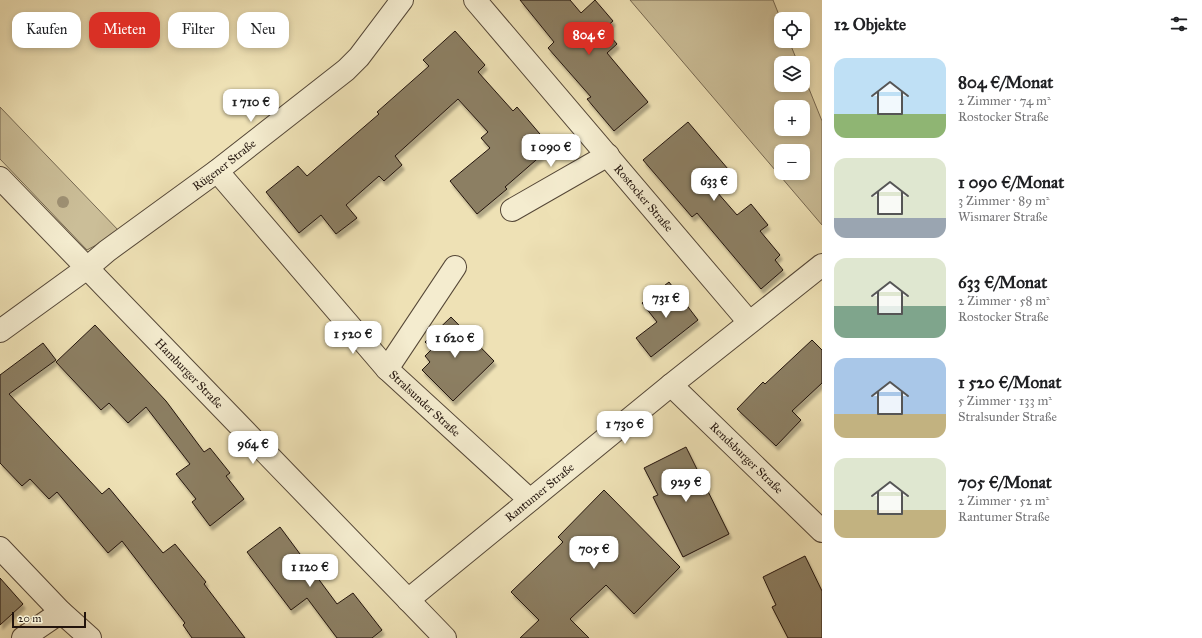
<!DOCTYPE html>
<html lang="de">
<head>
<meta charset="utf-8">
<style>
	body { margin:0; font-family:"IM FELL Great Primer",serif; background:#f6f6f6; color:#202124; height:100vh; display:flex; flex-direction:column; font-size:15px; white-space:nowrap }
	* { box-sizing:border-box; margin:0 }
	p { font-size:13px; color:#757577 }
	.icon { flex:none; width:22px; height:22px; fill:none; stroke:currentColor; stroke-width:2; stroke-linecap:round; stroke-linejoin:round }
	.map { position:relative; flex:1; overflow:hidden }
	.panel { display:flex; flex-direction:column; background:#fff; width:380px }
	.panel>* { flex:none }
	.guide { position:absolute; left:12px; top:12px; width:380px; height:36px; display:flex; gap:8px }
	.buttons { position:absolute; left:774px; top:12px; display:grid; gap:8px }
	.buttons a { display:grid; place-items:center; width:36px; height:36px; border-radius:8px; background:#fff; box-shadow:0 2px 6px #0003; font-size:20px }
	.scale { position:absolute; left:12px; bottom:10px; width:74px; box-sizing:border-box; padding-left:4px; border:2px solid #22140d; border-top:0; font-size:11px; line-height:14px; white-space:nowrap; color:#22140d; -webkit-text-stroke:3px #f4eccf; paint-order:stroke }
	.price { position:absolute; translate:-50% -34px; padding:0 9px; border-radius:8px; background:#fff; color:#222; font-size:13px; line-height:26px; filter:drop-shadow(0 1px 2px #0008) }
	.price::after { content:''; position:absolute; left:50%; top:24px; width:12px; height:9px; margin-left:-6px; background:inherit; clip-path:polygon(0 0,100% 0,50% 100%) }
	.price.current { background:#d93025; color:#fff }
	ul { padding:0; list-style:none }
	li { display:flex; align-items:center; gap:12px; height:100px; padding:0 12px }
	li span { display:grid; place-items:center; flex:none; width:112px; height:80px; border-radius:12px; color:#555 }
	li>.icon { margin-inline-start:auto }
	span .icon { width:48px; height:48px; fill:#fffc; stroke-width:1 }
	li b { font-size:17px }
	h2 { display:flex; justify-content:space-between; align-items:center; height:48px; padding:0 12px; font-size:17px }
	.tag { padding:0 14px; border-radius:12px; background:#fff; box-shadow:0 2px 6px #0003; font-size:14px; line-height:36px }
	.tag.current { background:#d93025; color:#fff }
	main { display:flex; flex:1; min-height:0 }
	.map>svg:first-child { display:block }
</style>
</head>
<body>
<main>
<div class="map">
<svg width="822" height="638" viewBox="0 0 822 638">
	<defs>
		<filter id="shadow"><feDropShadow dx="2.5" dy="4.5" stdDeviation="1" flood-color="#0004"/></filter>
	</defs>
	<rect width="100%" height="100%" fill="#eee1b5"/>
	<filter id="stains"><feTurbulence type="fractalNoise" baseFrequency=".005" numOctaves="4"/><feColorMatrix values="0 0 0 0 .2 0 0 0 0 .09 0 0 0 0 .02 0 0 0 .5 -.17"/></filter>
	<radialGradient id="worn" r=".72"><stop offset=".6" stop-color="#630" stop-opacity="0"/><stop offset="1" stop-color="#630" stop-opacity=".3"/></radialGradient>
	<path fill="#cbbe98" stroke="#766952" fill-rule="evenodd" d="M630,0H773L781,20V41H789L798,63H781V85H803V74L822,121V225ZM781,107H803V129H781ZM781,151H803V173H781Z
		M0,107L120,232L87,250L0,159Z"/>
	<path fill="#8c7f64" stroke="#22140d" filter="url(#shadow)" d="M520,0H570L581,13L595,0L613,21L604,29L617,44L607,53L648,102L614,131L587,99L591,97L548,48L554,42Z
		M455,31L485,65L478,72L513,111L517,107L551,147L505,187L507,189L477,214L450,181L490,148L481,138L488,132L458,99L395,156L402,165L384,181L379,176L346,205L357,218L336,234L321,215L299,233L266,192L298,166L307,176L379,114L377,112L429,66L423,60Z
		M688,122L728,169L710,184L737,215L751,204L768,225L760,231L780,255L775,260L783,270L761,289L697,213L692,217L643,160Z
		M669,282L698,320L651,357L636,338L657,322L642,303Z
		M451,317L494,361L453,401L422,370L430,362L425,356L432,349L425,342Z
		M95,325L166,401L204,452L210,448L230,473L226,476L244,499L210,526L192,502L196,499L176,474L190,464L146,407L128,423L109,403L101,410L56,362Z
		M812,340L822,350V383L792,411L801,420L776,446L737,409L763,382L765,384Z
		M43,343L56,360L9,394L102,494L109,488L163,553L175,544L206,582L204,584L245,638H192L183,625L185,623L122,541L108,553L57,492L49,499L30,479L22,486L0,463V375Z
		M686,447L729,534L683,557L653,497L658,495L644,468Z
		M604,490L680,567L634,614L606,585L570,619L589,638H520L539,620L511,592L563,542L558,537Z
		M280,527L337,604L353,593L382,630L372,638H337L307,598L291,610L247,552Z
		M805,556L822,591V638H788L772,607L776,605L763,577Z
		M0,578L23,604L0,625Z"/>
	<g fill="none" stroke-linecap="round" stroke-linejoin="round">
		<g stroke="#554737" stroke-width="24">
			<g id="minor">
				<path id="s1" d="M475,0L749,322"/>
				<path id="s2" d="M217,171L387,369L530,500"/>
				<path id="s3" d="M0,178L445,638"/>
				<path d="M512,210L608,155"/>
				<path id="s4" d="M0,331L87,268L107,251L217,171L346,70L359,57L402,0"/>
				<path d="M387,369L455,267"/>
				<path id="s5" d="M671,385L822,531"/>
				<path d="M0,548L61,612L90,638"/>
				<path id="s6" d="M408,600L671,385L822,265"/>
				<path d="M23,638L61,612"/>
			</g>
		</g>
		<use href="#minor" stroke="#f4eccf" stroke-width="22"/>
	</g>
	<circle fill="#9e9174" cx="63" cy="202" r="6"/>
	<g text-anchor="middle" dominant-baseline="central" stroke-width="4" stroke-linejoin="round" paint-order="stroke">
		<g font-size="12" fill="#22140d" stroke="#f4eccf">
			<text stroke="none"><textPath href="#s4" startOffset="279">Rügener Straße</textPath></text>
			<text stroke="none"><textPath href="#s1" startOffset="260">Rostocker Straße</textPath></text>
			<text stroke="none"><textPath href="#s3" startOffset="272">Hamburger Straße</textPath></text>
			<text stroke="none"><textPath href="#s2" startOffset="312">Stralsunder Straße</textPath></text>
			<text stroke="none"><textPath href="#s5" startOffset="105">Rendsburger Straße</textPath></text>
			<text stroke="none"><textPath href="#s6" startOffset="170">Rantumer Straße</textPath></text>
		</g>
	</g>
	<rect width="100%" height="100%" filter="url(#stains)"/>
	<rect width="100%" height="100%" fill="url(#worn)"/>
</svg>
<div class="buttons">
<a><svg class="icon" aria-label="locate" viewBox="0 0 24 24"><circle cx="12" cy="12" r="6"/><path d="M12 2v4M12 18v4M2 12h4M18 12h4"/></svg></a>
<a><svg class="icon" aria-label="layers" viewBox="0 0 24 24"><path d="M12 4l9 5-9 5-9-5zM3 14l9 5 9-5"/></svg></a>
<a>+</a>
<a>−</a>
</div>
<div class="scale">20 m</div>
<b class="price current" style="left:589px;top:56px">804 €</b>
<b class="price" style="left:251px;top:123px">1 710 €</b>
<b class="price" style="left:551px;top:168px">1 090 €</b>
<b class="price" style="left:714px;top:202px">633 €</b>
<b class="price" style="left:666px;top:319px">731 €</b>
<b class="price" style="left:353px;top:355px">1 520 €</b>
<b class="price" style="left:455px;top:359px">1 620 €</b>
<b class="price" style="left:625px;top:445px">1 730 €</b>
<b class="price" style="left:253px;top:465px">964 €</b>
<b class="price" style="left:686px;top:503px">929 €</b>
<b class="price" style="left:594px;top:570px">705 €</b>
<b class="price" style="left:310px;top:588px">1 120 €</b>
<div class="guide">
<a class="tag">Kaufen</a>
<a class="tag current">Mieten</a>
<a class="tag">Filter</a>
<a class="tag">Neu</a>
</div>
</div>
<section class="panel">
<h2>12 Objekte<svg class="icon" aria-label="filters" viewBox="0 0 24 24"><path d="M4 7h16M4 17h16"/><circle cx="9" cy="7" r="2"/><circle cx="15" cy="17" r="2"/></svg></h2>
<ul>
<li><span style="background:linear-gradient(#bfe0f5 70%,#8fb573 0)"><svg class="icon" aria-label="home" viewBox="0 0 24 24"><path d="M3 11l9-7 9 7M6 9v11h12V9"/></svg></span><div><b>804 €/Monat</b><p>2 Zimmer · 74 m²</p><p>Rostocker Straße</p></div></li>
<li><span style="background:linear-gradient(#dfe7d0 75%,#9aa5b1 0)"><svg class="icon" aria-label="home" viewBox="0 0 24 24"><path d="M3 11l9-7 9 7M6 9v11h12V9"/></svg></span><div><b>1 090 €/Monat</b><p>3 Zimmer · 89 m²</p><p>Wismarer Straße</p></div></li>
<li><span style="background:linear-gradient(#dfe7d0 60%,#7fa58c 0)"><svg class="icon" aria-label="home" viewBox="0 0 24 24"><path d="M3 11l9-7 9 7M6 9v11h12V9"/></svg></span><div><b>633 €/Monat</b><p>2 Zimmer · 58 m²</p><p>Rostocker Straße</p></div></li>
<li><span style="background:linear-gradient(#a9c7e8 70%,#c2b280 0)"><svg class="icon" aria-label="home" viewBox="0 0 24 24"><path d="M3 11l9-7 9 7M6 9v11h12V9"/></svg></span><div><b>1 520 €/Monat</b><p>5 Zimmer · 133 m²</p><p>Stralsunder Straße</p></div></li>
<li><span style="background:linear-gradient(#dfe7d0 65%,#c2b280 0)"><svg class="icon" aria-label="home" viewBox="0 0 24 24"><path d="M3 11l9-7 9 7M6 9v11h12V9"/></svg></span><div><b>705 €/Monat</b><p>2 Zimmer · 52 m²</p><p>Rantumer Straße</p></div></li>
</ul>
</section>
</main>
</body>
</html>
